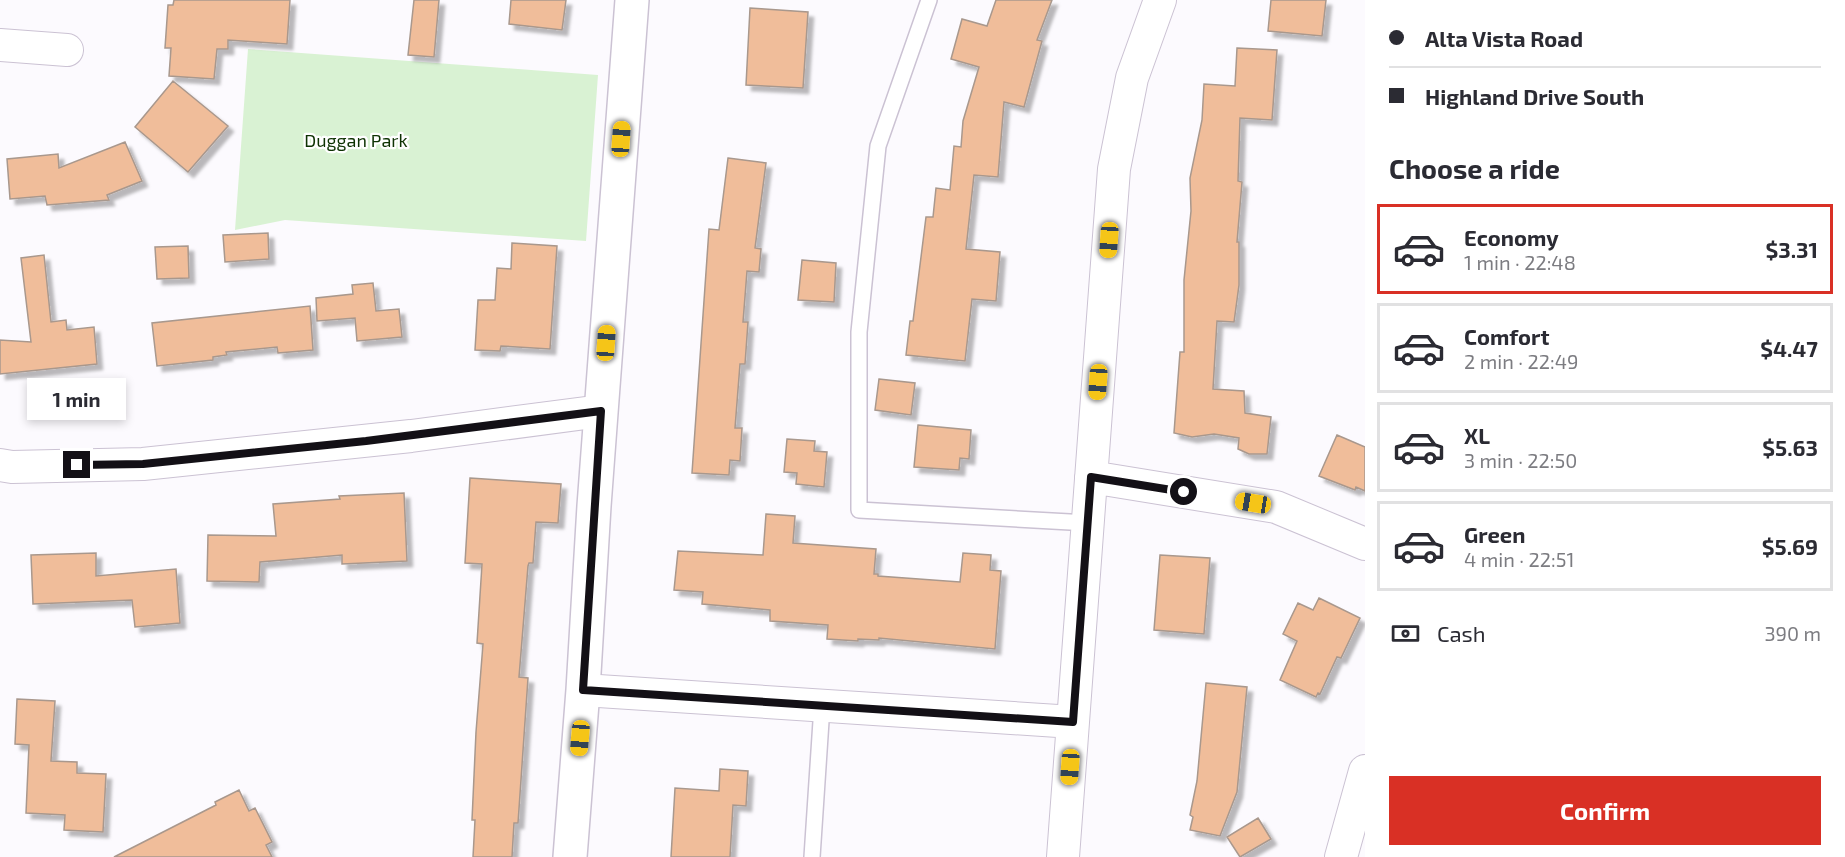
<!DOCTYPE html>
<meta charset="utf-8">
<style>
:root{--surface:#fff;--page:#f2f2f3;--text:#2b2b33;--muted:#7c7c81;--line:#e1e1e2;--accent:#d93025}
body{margin:0;font-family:"Exo 2",sans-serif;background:var(--page);color:var(--text);height:100vh;display:flex;flex-direction:column;font-size:22px;white-space:nowrap}
*{box-sizing:border-box;margin:0}
p{font-size:20px;color:var(--muted)}
.icon{flex:none;width:33px;height:33px;fill:none;stroke:currentColor;stroke-width:2;stroke-linecap:round;stroke-linejoin:round}
.map{position:relative;flex:1;overflow:hidden}
.panel{display:flex;flex-direction:column;background:var(--surface);width:480px}
.panel>*{flex:none}
.guide{display:grid;align-content:center;height:132px;padding:0 24px;background:var(--surface)}
.end{position:absolute;width:27px;height:27px;margin:-14px;border:8px solid #131016;background:#fff;box-shadow:0 0 0 3px #fff}
.from{border-radius:50%}
.bubble{position:absolute;height:42px;border-radius:0px;background:var(--surface);box-shadow:0 3px 9px #0003;font-size:20px;font-weight:700;line-height:42px;text-align:center}
.car{position:absolute;width:18px;height:36px;margin:-18px -9px;border-radius:8px;box-shadow:0 0 4px 2px #0007;background:linear-gradient(#f5c518 24%,#345 0 40%,#f5c518 0 76%,#345 0 86%,#f5c518 0)}
.guide b{display:flex;align-items:center;gap:21px;height:57px;font-size:22px}
.guide b+b{border-top:2px solid var(--line)}
.guide i{width:15px;height:15px;background:var(--text)}
ul{padding:0;list-style:none}
li{display:flex;align-items:center;gap:18px;height:90px;margin:0 12px 9px;padding:0 12px;border:3px solid var(--line);border-radius:0px}
li div{flex:1}
li b{display:block;font-size:22px}
li em{font-style:normal;font-weight:700}
li.active{border-color:var(--accent)}
li>.icon{width:54px;height:54px;stroke-width:1.5}
h2{padding:0 24px;font-size:27px;line-height:72px}
.pay{display:flex;align-items:center;gap:15px;height:66px;padding:0 24px;font-size:22px}
.pay p{margin-inline-start:auto}
.primary-button{display:flex;gap:12px;margin-top:auto;padding:12px 24px}
.primary-button a{flex:1;height:69px;border-radius:0px;background:var(--accent);color:#fff;font-size:24px;font-weight:700;line-height:69px;text-align:center}
main{display:flex;flex:1;min-height:0}
.map>svg:first-child{display:block}
.green{fill:#d9f2d3}
.building{fill:#f0bd9a;stroke:#a9988d;stroke-width:1.5;filter:url(#shadow)}
.lines{fill:none;stroke-linecap:round;stroke-linejoin:round}
.service-casing{stroke:#cbc2d3;stroke-width:18}
.minor-casing{stroke:#cbc2d3;stroke-width:34}
.tertiary-casing{stroke:#cbc2d3;stroke-width:36}
.service{stroke:#fff;stroke-width:15}
.minor{stroke:#fff;stroke-width:32}
.tertiary{stroke:#fff;stroke-width:33}
.route{stroke:#131016;stroke-width:8}
.labels{text-anchor:middle;stroke-width:4.5;stroke-linejoin:round;paint-order:stroke}
.park-label{font-size:18px;fill:#0e3303;stroke:#fff}
</style>
<main>
<div class="map">
<svg width="1365" height="857" viewBox="0 0 1365 857">
<defs>
<filter id="shadow"><feDropShadow dx="5.5" dy="5.5" stdDeviation="1.5" flood-color="#0004"/></filter>
</defs>
<rect width="100%" height="100%" fill="#fcfafe"/>
<path class="green" d="M248 49 598 75 586 241 285 220 235 230Z"/>
<path class="building" d="M174 0H290L287 44 228 40V49H217L214 79 169 76 171 48H165L168 5H173Z
M414 0H439L434 57 408 55Z
M511 0H566L562 30 509 24Z
M996 0H1052L1037 40 1042 41 1024 107 1004 102 998 177 974 175 966 249 1000 252 996 301 972 299 965 361 906 355 910 321H913L926 217H933L936 188 950 190 954 146 961 147 963 121 979 67 951 59 962 19 987 26Z
M1271 0H1326L1322 36 1268 31Z
M750 8 808 12 803 88 746 85Z
M1237 48 1277 50 1272 120 1240 118 1238 181 1242 182 1237 242H1239V285L1234 322 1217 321 1213 389 1244 391 1245 413 1271 417 1267 454H1249L1238 449 1239 438 1214 434 1192 437 1174 433 1180 352H1184V280L1191 211 1190 178 1202 120 1204 84 1235 86Z
M173 81 228 126 188 172 135 127Z
M125 142 142 181 107 195 109 200 47 205 45 196 10 199 7 159 58 154 59 168Z
M728 158 766 163 755 248 761 249 759 272 747 271 743 322H748L745 364H740L735 428H742L740 461 730 460 729 475 692 473 709 229 719 230Z
M268 233 269 259 225 262 223 235Z
M512 243 557 246 550 349 501 346 500 351 475 350 478 300H495L497 268 511 269Z
M188 246 189 278 157 279 155 247Z
M44 255 51 322 66 320 67 330 94 327 97 364 0 374V340L31 342 21 258Z
M802 260 836 263 834 302 798 300Z
M373 283 376 311 399 309 402 337 357 341 355 318 317 321 316 298 353 294 352 285Z
M310 306 313 350 278 353 277 347 226 352 227 355 213 357V360L157 366 152 323Z
M879 379 915 383 911 415 875 410Z
M918 425 971 430 969 459 960 458 959 470 914 467Z
M1337 435 1365 447V491L1356 487 1355 490 1319 476Z
M787 439 815 441 814 451 827 452 824 487 796 484 797 473 784 472Z
M470 478 561 484 558 523 536 522 533 563H529L528 566 519 677 528 678 518 823H514L512 857H473L475 820H472L476 732 483 644 477 643 482 564 465 563Z
M404 493 407 561 342 564V555L260 562 259 582 207 581 208 535 276 536 273 504 340 499 339 496Z
M766 514 795 516 793 543 876 549 874 574H878V576L960 582 963 553 991 555 990 570 1001 571 995 649 879 638V640L858 639V641L827 639 828 625 770 621V610L702 604 703 592 674 590 678 551 763 555Z
M96 553V576L176 569 180 623 135 627 132 600 33 604 31 555Z
M1160 555 1210 558 1204 634 1154 630Z
M1319 598 1360 618 1341 658 1337 657 1320 694 1318 693 1316 697 1280 680 1297 641 1283 634 1298 603 1313 610Z
M1206 683 1247 687 1237 792 1220 836 1190 830 1193 817 1190 815 1197 781Z
M17 699 55 701 51 761 77 762V773L106 774 103 832 64 830 65 815 26 813 29 745 15 744Z
M720 769 748 771 746 806 733 805 730 857H671L675 788 719 791Z
M239 790 249 811 255 808 272 842 266 845 272 857H114L216 805 215 802Z
M1258 818 1271 839 1240 857 1227 837Z"/>
<g class="lines">
<g class="service-casing">
<path id="service" d="M929 0 878 146 859 332V510L1088 523
M812 857 822 706"/>
</g>
<g class="minor-casing">
<path id="minor" d="M0 45 67 50
M0 465 12 467 143 464 411 436 601 411
M1091 477 1276 507 1365 544
M583 690 1073 722
M1063 857 1114 169 1132 78 1160 0
M1341 857 1365 771"/>
</g>
<g class="tertiary-casing">
<path id="tertiary" d="M570 857 583 690 594 506 632 0"/>
</g>
<use href="#service" class="service"/>
<use href="#minor" class="minor"/>
<use href="#tertiary" class="tertiary"/>
</g>
<g class="lines">
<path class="route" d="M77 465 143 464 366 441 601 411 583 690 1073 722 1091 477 1184 492"/>
</g>
<g class="labels">
<g class="park-label">
<text x="356" y="147">Duggan Park</text>
</g>
</g>
</svg>
<i class="end from" style="left:1184px;top:492px"></i>
<i class="end" style="left:77px;top:465px"></i>
<div class="bubble" style="left:27px;top:378px;width:99px">1 min</div>
<i class="car" style="left:621px;top:139px;rotate:4deg"></i>
<i class="car" style="left:1109px;top:240px;rotate:184deg"></i>
<i class="car" style="left:606px;top:343px;rotate:4deg"></i>
<i class="car" style="left:1098px;top:382px;rotate:184deg"></i>
<i class="car" style="left:1253px;top:503px;rotate:279deg"></i>
<i class="car" style="left:580px;top:738px;rotate:185deg"></i>
<i class="car" style="left:1070px;top:767px;rotate:184deg"></i>
</div>
<section class="panel">
<div class="guide">
<b><i class="from"></i>Alta Vista Road</b>
<b><i></i>Highland Drive South</b>
</div>
<h2>Choose a ride</h2>
<ul>
<li class="active"><svg class="icon" aria-label="car" viewBox="0 0 24 24"><path d="M5 17H2v-5l4-1 3-4h7l3 4 3 1v5h-3M9 17h6M6 11h13"/><circle cx="7" cy="17" r="2"/><circle cx="17" cy="17" r="2"/></svg><div><b>Economy</b><p>1 min · 22:48</p></div><em>$3.31</em></li>
<li><svg class="icon" aria-label="car" viewBox="0 0 24 24"><path d="M5 17H2v-5l4-1 3-4h7l3 4 3 1v5h-3M9 17h6M6 11h13"/><circle cx="7" cy="17" r="2"/><circle cx="17" cy="17" r="2"/></svg><div><b>Comfort</b><p>2 min · 22:49</p></div><em>$4.47</em></li>
<li><svg class="icon" aria-label="car" viewBox="0 0 24 24"><path d="M5 17H2v-5l4-1 3-4h7l3 4 3 1v5h-3M9 17h6M6 11h13"/><circle cx="7" cy="17" r="2"/><circle cx="17" cy="17" r="2"/></svg><div><b>XL</b><p>3 min · 22:50</p></div><em>$5.63</em></li>
<li><svg class="icon" aria-label="car" viewBox="0 0 24 24"><path d="M5 17H2v-5l4-1 3-4h7l3 4 3 1v5h-3M9 17h6M6 11h13"/><circle cx="7" cy="17" r="2"/><circle cx="17" cy="17" r="2"/></svg><div><b>Green</b><p>4 min · 22:51</p></div><em>$5.69</em></li>
</ul>
<div class="pay"><svg class="icon" aria-label="cash" viewBox="0 0 24 24"><path d="M3 7h18v10H3z"/><circle cx="12" cy="12" r="2"/></svg>Cash<p>390 m</p></div>
<div class="primary-button"><a>Confirm</a></div>
</section>
</main>
